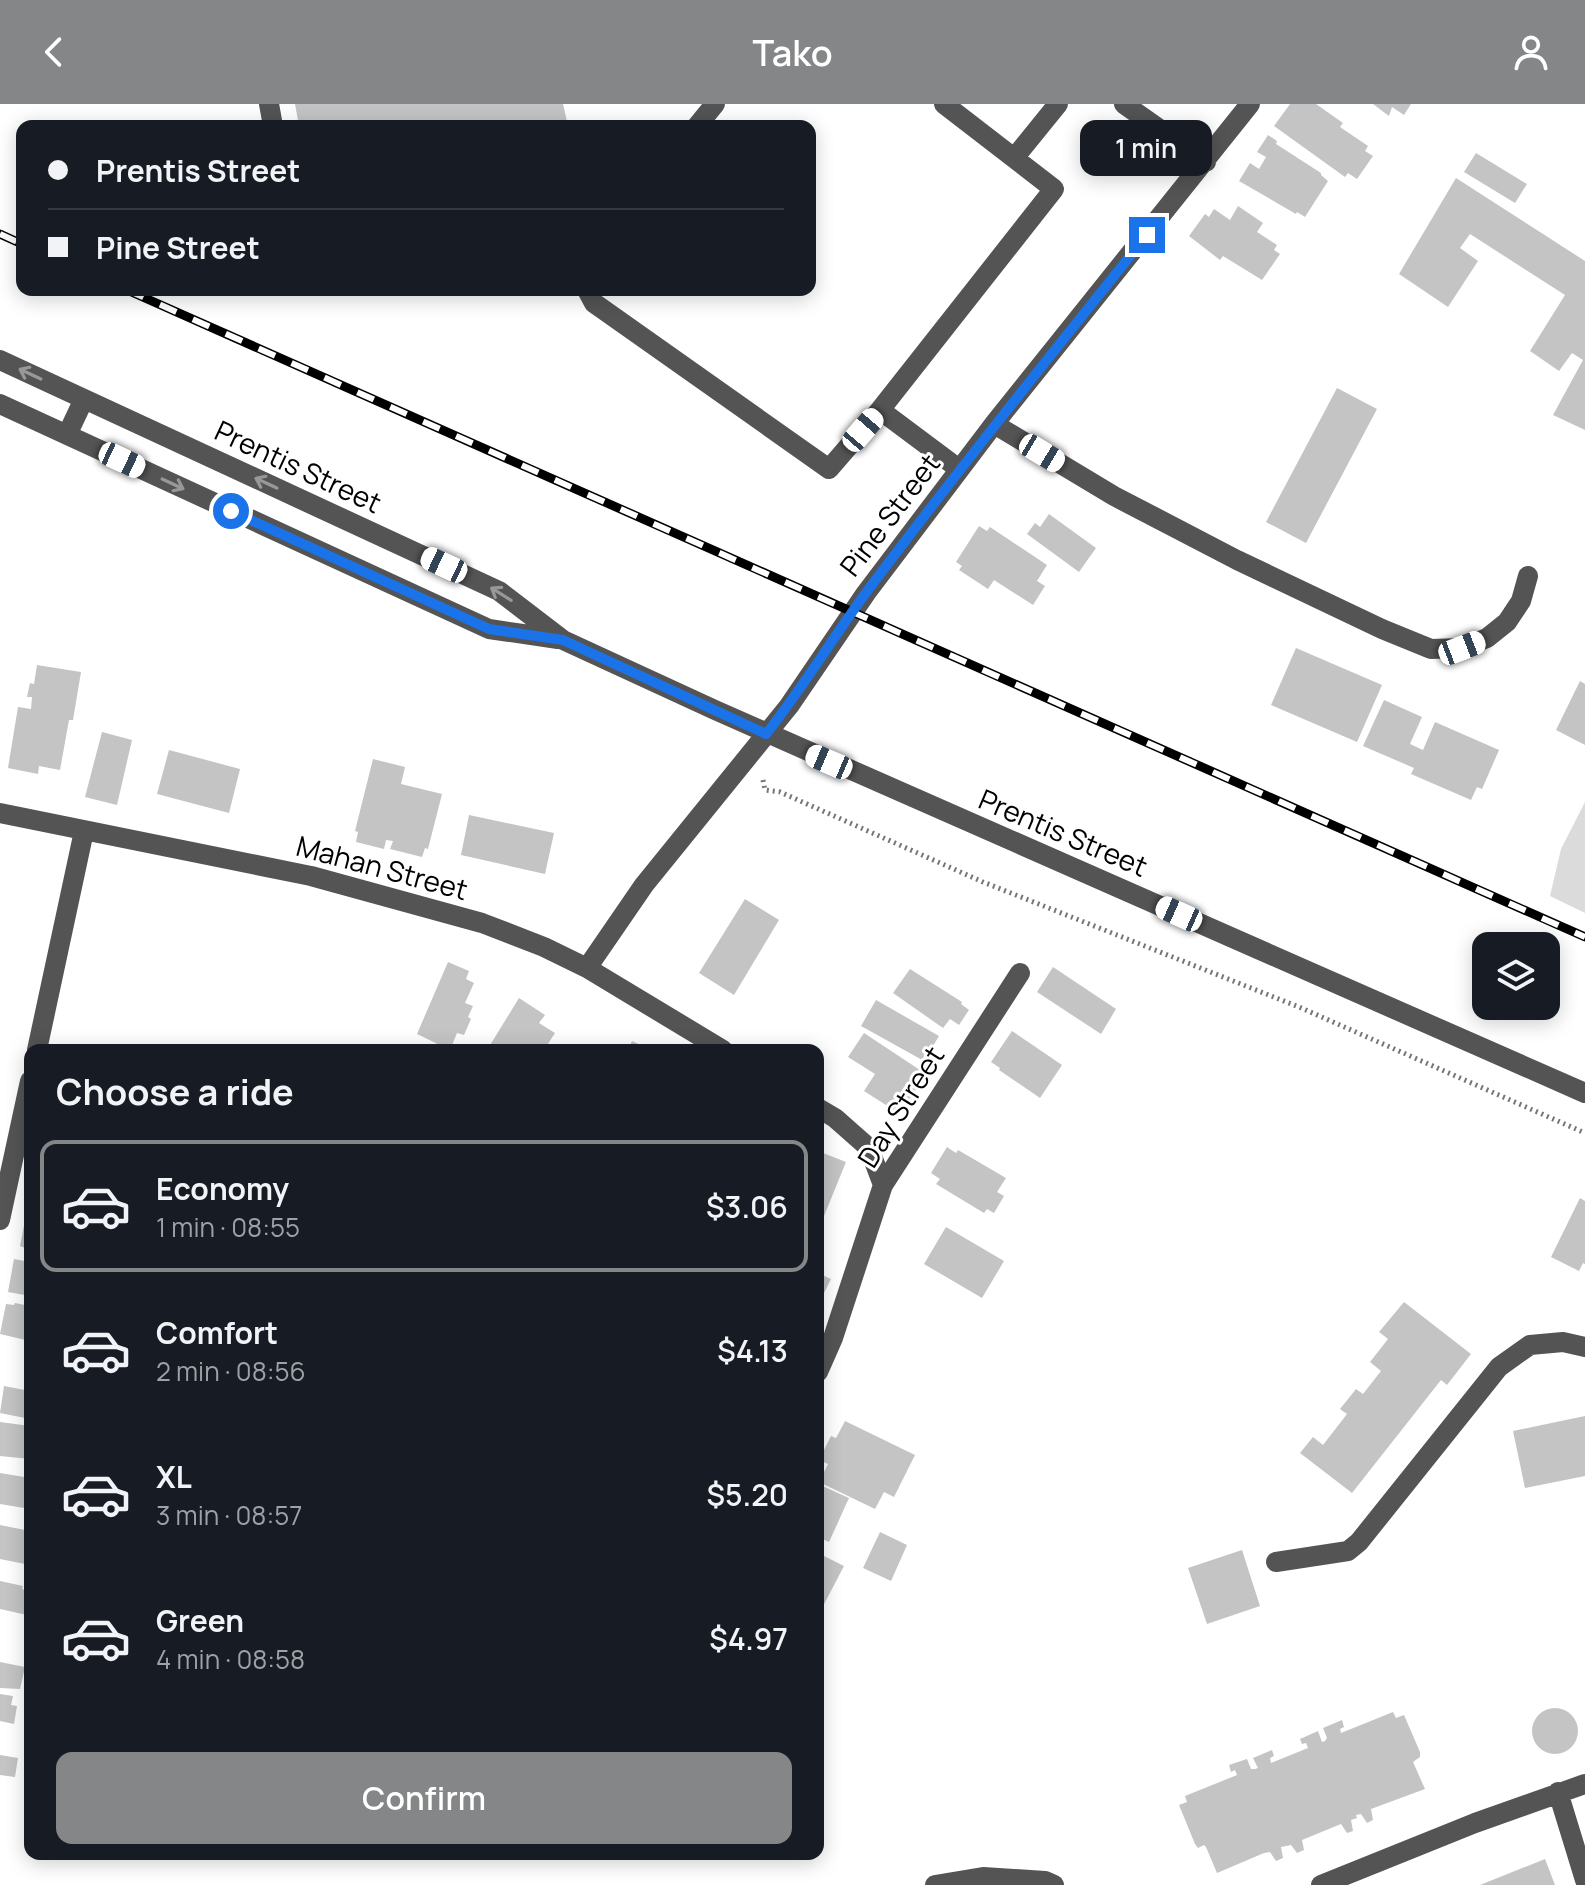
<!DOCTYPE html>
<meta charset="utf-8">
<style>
:root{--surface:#171b24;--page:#242831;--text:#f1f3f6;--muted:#9ea1a6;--line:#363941;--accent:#858687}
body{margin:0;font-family:Manrope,sans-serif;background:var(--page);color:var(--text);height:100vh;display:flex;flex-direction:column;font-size:30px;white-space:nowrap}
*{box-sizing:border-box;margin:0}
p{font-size:26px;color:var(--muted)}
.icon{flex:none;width:44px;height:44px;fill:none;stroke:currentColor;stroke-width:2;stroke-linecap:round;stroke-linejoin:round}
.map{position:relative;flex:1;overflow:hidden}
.panel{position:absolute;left:24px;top:940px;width:800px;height:816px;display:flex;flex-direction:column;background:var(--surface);border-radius:16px;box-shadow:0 4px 20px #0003}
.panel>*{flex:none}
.top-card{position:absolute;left:16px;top:16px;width:800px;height:176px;border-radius:16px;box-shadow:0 4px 20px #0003;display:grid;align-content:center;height:176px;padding:0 32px;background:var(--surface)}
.buttons{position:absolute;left:1472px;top:828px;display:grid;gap:16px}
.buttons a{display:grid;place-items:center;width:88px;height:88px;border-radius:16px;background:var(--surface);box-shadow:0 4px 20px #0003;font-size:40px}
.end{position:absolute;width:36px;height:36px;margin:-18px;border:10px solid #1a73e8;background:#fff;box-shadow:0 0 0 4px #fff}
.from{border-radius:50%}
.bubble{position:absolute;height:56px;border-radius:16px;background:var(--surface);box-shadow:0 4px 20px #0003;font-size:26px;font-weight:600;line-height:56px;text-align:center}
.car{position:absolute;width:24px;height:48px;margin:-24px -12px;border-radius:10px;box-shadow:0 0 6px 2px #0007;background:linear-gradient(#fff 24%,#345 0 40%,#fff 0 76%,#345 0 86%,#fff 0)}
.top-card b{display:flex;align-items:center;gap:28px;height:76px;font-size:30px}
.top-card b+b{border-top:2px solid var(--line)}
.top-card i{width:20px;height:20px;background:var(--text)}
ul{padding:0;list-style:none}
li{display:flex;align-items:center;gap:24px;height:132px;margin:0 16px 12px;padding:0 16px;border:4px solid transparent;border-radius:16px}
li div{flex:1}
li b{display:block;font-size:30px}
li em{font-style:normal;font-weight:600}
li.current{border-color:var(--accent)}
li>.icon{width:72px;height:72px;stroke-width:1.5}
h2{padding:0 32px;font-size:36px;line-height:96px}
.action{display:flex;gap:16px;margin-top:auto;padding:16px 32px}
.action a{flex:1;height:92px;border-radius:16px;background:var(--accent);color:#fff;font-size:32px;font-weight:600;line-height:92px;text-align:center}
header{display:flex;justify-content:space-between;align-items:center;height:104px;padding:0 32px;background:var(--accent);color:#fff;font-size:36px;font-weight:600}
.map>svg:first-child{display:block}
.green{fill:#dbdbdb}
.building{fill:#c4c4c4}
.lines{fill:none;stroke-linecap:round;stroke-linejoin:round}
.path{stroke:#767676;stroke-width:5;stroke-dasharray:2 4;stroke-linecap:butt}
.minor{stroke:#545454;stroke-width:20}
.rail-casing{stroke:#000;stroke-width:9}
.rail{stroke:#fff;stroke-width:6;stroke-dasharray:18;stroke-linecap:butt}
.oneway{stroke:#989898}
.route{stroke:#1a73e8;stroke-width:10}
.labels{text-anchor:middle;stroke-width:6;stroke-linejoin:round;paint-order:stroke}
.street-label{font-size:28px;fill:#000;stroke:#fff}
</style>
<header><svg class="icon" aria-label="back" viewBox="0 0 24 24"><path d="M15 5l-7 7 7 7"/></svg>Tako<svg class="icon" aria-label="person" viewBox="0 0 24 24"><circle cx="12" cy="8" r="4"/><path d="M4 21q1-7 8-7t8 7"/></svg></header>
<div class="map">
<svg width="1585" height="1781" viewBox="0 0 1585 1781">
<rect width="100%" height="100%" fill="#fff"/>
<path class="green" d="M1585 698V809L1550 792 1561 745Z"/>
<path class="building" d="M295 0H563L568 22H299Z
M1290 0H1316L1343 19 1340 23 1368 42 1365 47 1373 52 1357 75 1348 69 1345 73 1274 22Z
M1373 0H1411L1404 11 1392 3 1389 12Z
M1268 31 1277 37 1276 40 1321 69V71L1328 77 1305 113 1297 108 1296 110 1239 77 1250 59 1259 65 1266 53 1257 48Z
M1476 49 1527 80 1515 99 1464 68Z
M1456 74 1585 157V326L1553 311 1583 256 1572 249 1559 267 1530 247 1565 191 1470 130 1460 144 1478 157 1448 203 1399 170Z
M1238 102 1263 119 1257 128 1277 141 1274 146 1280 150 1262 176 1223 152 1220 156 1189 132 1205 110 1209 113 1214 105 1230 116Z
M1337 284 1377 305 1306 439 1266 418Z
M1049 410 1096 444 1079 468 1027 430 1035 419 1040 423Z
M979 422 987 427 990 423 1047 461 1037 477 1045 482 1033 501 994 476 988 485 959 466 962 462 956 458Z
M1296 544 1382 581 1357 638 1271 601Z
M37 561 81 568 73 616H69L60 666 39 662 38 670 8 664 18 603 31 605 32 593H27L30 579 34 580Z
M1580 577 1585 580V641L1556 626Z
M1384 596 1422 613 1410 640 1423 646 1435 618 1499 646 1482 685 1477 683 1471 696 1411 670 1414 664 1363 642Z
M102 628 132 636 117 701 85 693Z
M169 646 240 665 229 709 157 690Z
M373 655 405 663 401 680 442 690 428 745 425 744 422 753 390 745 393 737 386 736 384 745 356 738 358 728 355 727Z
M469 711 554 729 545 770 461 751Z
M745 795 779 816 734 891 699 869Z
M448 858 469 867 466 875 474 879 465 899 473 902 468 913 471 915 464 931 457 929 450 946 417 930Z
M1053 863 1116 905 1101 930 1037 888Z
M910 865 962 898 961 900 969 906 959 921 950 915 943 924 893 889Z
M519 894 545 911 539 919 555 929 544 946H487Z
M876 896 939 932 924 957 861 922Z
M1012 927 1062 961 1040 994 999 966 1000 964 991 958Z
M864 929 926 970 900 1010 864 987 875 970 848 953Z
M632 937 652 946H628Z
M947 1043 956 1049 958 1046 1006 1074 997 1088 1004 1092 994 1109 987 1105 984 1109 936 1080 940 1075 931 1069Z
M818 1047 846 1058 824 1112 818 1109Z
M1580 1094 1585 1097V1160L1583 1159 1579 1167 1551 1153Z
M26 1111H30V1146L20 1142Z
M946 1123 1004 1157 982 1194 924 1160Z
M14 1155 30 1158V1192L8 1188Z
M818 1169 831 1175 818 1201Z
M1404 1198 1471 1250 1447 1281 1441 1276 1352 1389 1300 1349 1313 1333 1323 1341 1347 1310 1340 1305 1356 1285 1363 1290 1381 1267 1370 1258 1388 1235 1379 1228Z
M15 1199 30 1202V1237L0 1230 6 1200 14 1201Z
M4 1282 30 1287V1315L0 1309Z
M1585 1312V1372L1525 1384 1513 1327Z
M845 1317 915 1351 894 1393 884 1388 875 1405 819 1378 828 1360 819 1356 831 1332 836 1334Z
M0 1318 30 1322V1355L0 1352Z
M0 1369 30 1374V1405L0 1400Z
M818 1380 849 1394 829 1438 818 1433Z
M0 1421 30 1427 25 1460 0 1455Z
M880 1428 907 1441 891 1477 863 1464Z
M1242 1446 1260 1502 1207 1520 1188 1464Z
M818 1449 844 1462 821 1506 818 1504Z
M0 1477 23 1482 22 1485 30 1487 27 1511 0 1505Z
M0 1558 25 1563 20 1585 0 1584Z
M0 1590 13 1592 11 1601 17 1602 14 1620 0 1617Z
M1532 1627a23 23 0 1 1 46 0a23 23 0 1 1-46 0Z
M1393 1608 1396 1614 1404 1611 1420 1648V1653L1413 1658 1425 1685 1371 1705 1373 1716 1367 1719 1361 1710 1356 1711 1357 1714 1351 1716 1353 1727 1347 1729 1341 1720 1302 1736 1304 1746 1297 1749 1291 1741 1281 1743 1283 1754 1276 1757 1270 1748 1264 1749 1217 1769 1206 1743 1204 1741 1198 1744 1195 1740 1179 1701 1187 1698 1185 1692 1237 1671 1235 1666 1231 1668 1229 1661 1247 1655 1251 1665H1255L1258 1664 1253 1654 1272 1646 1274 1652 1270 1654 1271 1659 1308 1644 1306 1639 1302 1640 1300 1635 1318 1627 1322 1638 1325 1637 1327 1634 1323 1624 1342 1616 1344 1623 1340 1625 1341 1629Z
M0 1651 18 1654 15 1673 0 1671Z
M1545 1755 1555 1781H1480Z"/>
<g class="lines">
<path class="path" d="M763 676 765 686 780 688 983 778 1299 903 1585 1029"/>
<path class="minor" d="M269 0 273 22
M1124 0 1206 58
M697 22 715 0
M1015 53 1058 0
M587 186 594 199 829 365 880 306 1054 85 944 0
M0 256 499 487 563 536 715 606 1585 989
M0 300 489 525 558 535
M880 306 959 365
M994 320 1114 392 1237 456 1382 525 1431 545 1462 544 1487 534 1507 518 1521 497 1528 472
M67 331 84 295
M0 709 311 772 482 819 544 843 587 864 723 946
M587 864 644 781 789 602 866 489 994 320 1250 0
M37 946 84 727
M818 1004 835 1014 869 1044 883 1081
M0 1116 30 977
M818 1268 833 1234 883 1081 1020 869
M1276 1458 1348 1447 1359 1438 1499 1263 1530 1241 1563 1238 1585 1243
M1558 1688 1585 1776
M935 1781 983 1773 1045 1777 1054 1781
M1321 1781 1475 1719 1585 1680"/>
<g class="rail-casing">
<path id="rail" d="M0 130 22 140
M127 186 1585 833"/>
</g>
<use href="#rail" class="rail"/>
</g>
<defs><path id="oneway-shaft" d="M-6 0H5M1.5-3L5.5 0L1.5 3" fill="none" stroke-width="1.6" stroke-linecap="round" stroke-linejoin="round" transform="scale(2)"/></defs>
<g class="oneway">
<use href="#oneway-shaft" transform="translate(30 270) rotate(-155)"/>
<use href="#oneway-shaft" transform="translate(266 379) rotate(-155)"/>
<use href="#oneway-shaft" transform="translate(173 380) rotate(25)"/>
<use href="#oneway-shaft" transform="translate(501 490) rotate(-148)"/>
</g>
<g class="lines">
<path class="route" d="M231 407 489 525 563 536 766 630C803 584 833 533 868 486 959 365 1053 248 1147 131"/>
</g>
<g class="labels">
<g class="street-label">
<text transform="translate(298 363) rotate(25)" y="10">Prentis Street</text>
<text transform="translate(890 411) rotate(-53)" y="10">Pine Street</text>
<text transform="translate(1063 729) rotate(23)" y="10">Prentis Street</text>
<text transform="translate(382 764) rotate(15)" y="10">Mahan Street</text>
<text transform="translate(901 1003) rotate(-58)" y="10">Day Street</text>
</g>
</g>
</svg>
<div class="buttons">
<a><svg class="icon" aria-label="layers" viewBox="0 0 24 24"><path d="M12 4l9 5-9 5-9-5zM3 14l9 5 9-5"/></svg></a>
</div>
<i class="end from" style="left:231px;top:407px"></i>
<i class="end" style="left:1147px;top:131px"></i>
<div class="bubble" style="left:1080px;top:16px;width:132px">1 min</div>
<i class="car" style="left:863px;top:326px;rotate:41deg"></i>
<i class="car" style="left:1042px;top:349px;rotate:121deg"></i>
<i class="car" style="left:122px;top:356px;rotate:115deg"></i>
<i class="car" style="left:444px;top:461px;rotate:295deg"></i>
<i class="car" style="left:1462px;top:544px;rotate:69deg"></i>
<i class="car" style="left:829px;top:658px;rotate:293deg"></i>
<i class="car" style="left:1179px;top:810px;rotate:294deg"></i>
<div class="top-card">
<b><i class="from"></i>Prentis Street</b>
<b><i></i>Pine Street</b>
</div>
<section class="panel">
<h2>Choose a ride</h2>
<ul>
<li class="current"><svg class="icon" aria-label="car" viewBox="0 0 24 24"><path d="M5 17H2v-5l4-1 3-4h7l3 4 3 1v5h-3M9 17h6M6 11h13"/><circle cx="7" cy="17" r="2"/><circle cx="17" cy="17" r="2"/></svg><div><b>Economy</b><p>1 min · 08:55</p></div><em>$3.06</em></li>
<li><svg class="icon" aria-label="car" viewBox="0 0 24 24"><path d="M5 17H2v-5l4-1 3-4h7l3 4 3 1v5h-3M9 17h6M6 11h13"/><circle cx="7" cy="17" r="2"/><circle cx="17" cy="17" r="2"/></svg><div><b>Comfort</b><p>2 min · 08:56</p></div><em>$4.13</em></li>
<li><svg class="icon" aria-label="car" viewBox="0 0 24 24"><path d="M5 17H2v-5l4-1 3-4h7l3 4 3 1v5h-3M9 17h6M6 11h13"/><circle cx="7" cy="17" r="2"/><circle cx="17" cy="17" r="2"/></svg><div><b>XL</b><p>3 min · 08:57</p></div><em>$5.20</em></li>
<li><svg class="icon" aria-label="car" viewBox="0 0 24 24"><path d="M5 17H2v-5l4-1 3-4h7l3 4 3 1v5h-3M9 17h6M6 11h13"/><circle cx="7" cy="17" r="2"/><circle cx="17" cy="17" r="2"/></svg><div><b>Green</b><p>4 min · 08:58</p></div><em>$4.97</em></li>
</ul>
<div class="action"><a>Confirm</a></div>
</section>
</div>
